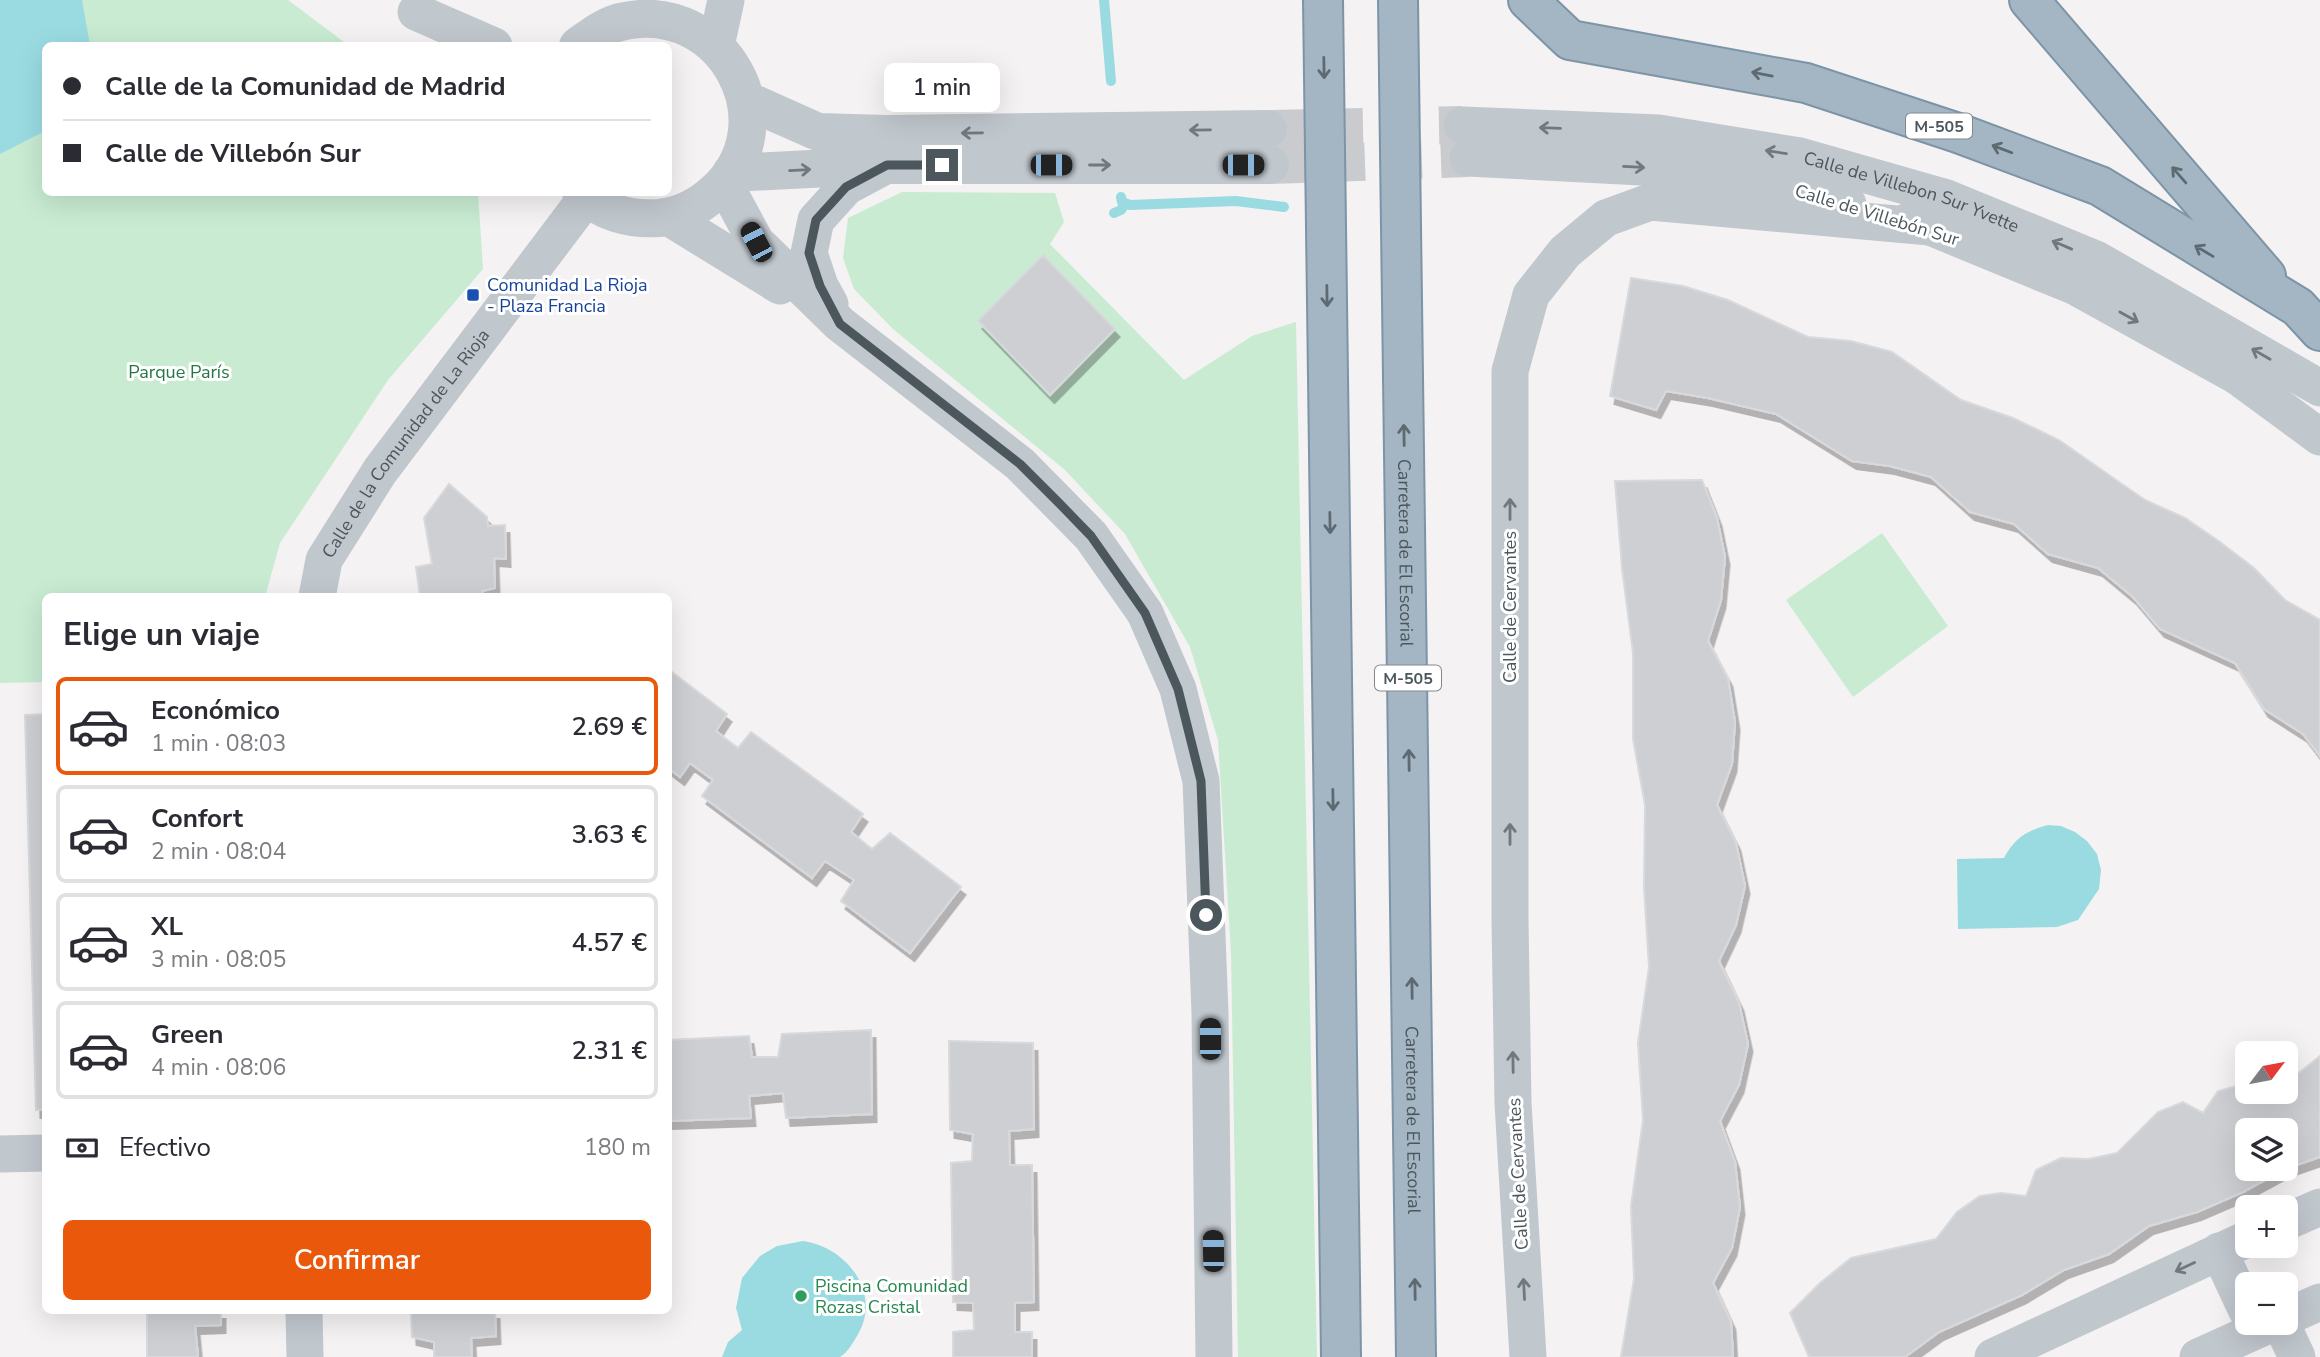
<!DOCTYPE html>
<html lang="es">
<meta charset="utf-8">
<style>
:root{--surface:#fff;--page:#f2f2f3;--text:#2b2b33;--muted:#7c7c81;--line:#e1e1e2;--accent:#ea580c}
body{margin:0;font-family:"Nunito Sans",sans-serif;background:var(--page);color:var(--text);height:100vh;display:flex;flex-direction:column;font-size:26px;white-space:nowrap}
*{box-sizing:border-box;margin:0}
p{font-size:23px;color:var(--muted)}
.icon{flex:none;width:38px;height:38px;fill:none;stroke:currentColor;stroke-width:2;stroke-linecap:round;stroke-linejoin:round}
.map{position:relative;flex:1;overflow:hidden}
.panel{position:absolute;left:42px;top:593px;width:630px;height:721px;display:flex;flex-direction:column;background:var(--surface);border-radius:10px;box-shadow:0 7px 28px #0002}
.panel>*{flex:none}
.hud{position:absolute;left:42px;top:42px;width:630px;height:154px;border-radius:10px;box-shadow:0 7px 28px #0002;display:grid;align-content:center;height:154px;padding:0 21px;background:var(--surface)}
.needle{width:46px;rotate:58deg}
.fabs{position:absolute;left:2235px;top:1041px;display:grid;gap:14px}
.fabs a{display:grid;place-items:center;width:63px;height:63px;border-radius:10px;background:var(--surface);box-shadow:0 7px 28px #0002;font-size:35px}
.end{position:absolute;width:32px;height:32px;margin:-16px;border:9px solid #4c575d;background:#fff;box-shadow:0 0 0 4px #fff}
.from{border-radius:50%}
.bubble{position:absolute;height:49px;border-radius:10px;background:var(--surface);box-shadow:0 7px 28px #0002;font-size:23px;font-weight:600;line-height:49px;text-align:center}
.car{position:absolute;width:21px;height:42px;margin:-21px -10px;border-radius:9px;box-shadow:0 0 5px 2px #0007;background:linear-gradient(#222 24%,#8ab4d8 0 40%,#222 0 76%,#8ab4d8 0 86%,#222 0)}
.hud b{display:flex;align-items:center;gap:24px;height:66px;font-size:26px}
.hud b+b{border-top:2px solid var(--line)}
.hud i{width:18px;height:18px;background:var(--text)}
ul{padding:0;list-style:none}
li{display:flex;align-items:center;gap:21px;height:98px;margin:0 14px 10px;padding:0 7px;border:4px solid var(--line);border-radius:10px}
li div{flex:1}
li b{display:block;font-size:26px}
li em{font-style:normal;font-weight:600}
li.active{border-color:var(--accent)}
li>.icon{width:63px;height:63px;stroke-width:1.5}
h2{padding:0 21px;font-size:32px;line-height:84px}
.pay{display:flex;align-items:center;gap:18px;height:77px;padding:0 21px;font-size:26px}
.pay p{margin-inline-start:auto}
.primary-button{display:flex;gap:14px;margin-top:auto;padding:14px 21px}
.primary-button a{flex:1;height:80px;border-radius:10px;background:var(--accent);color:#fff;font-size:28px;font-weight:600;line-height:80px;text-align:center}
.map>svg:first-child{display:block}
.green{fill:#c8ebd2}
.water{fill:#9adbe2}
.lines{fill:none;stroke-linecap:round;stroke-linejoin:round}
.stream{stroke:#9adbe2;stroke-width:10}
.building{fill:#cdcfd3;stroke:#d7d9dc;stroke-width:2;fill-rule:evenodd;filter:url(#shadow)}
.tertiary-tunnel{stroke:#cacbce;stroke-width:38;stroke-dasharray:38 19;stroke-linecap:butt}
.trunk-casing{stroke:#7c94a6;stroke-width:42}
.minor{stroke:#c0c7cd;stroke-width:37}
.tertiary{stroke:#c0c7cd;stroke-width:38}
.trunk{stroke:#a4b6c4;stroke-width:38}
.oneway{stroke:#5e6a72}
.oneway2{stroke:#6f797f}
.route{stroke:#4c575d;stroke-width:9}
.transit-dot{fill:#1a4fb4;stroke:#fff;stroke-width:2.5}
.leisure-dot{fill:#2e9e5b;stroke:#fff;stroke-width:2.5}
.labels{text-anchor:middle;stroke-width:6;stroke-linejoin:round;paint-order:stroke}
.shield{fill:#fff;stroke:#82898e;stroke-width:2}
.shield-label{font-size:16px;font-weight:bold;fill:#4c575d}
.street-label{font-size:18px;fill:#4c575d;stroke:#fff}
.transit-label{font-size:18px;fill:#164399;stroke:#fff;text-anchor:start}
.park-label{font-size:18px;fill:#247745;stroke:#fff}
.leisure-label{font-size:18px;fill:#27864d;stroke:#fff;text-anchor:start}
</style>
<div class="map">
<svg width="2320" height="1357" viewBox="0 0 2320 1357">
<defs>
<filter id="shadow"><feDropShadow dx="4.5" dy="8" stdDeviation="0" flood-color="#0004"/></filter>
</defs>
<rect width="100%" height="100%" fill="#f4f2f3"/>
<path class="green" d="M0 0H288L348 45 46 46V192L478 193 483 269 388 380 280 543 265 597H46L45 682 0 683Z
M902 192 1055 193 1064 222 1050 244 1184 380 1252 336 1296 322 1317 1357H1238L1231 953 1218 740 1190 647 1125 534 1065 470 893 329 854 289 843 258 848 218Z
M1882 533 1948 626 1853 697 1786 600Z"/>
<path class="water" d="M0 0H82L90 45 46 46 45 131 0 154Z
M2048 825 2061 826 2075 832 2087 841 2097 854 2101 870 2099 889 2078 920 2057 927 1958 929 1957 859 2004 858C2015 838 2026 831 2048 825Z
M803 1241C847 1247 883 1294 857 1336 852 1344 848 1352 840 1357H722L728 1342 742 1330 736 1308 742 1278 760 1256 777 1246Z"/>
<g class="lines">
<path class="stream" d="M1104 0 1111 81
M1121 197 1122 202 1130 205 1236 201 1284 207
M1114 213 1121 210 1125 204"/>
</g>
<path class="building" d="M1043 255 1115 329 1050 395 978 321Z
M1631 278 1683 286 1728 300 1808 337 1851 341 1892 352 1961 400 2013 418 2059 440 2145 500 2185 518 2220 542 2254 568 2285 600 2320 620V756L2303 734 2264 709 2235 663 2160 629 2133 597 2098 568 2048 554 2014 524 1970 512 1931 477 1890 466 1852 461 1776 414 1708 398 1666 391 1656 410 1610 396Z
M1702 480 1717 518 1725 557 1721 600 1708 641 1728 679 1735 722 1732 764 1717 805 1736 843 1745 886 1736 925 1719 961 1739 1003 1748 1044 1739 1085 1720 1121 1735 1162 1740 1207 1732 1248 1713 1283 1731 1322 1733 1357H1621L1634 1279 1631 1206 1643 1120 1638 1043 1649 967 1644 888 1645 805 1633 739V653L1622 568 1615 481Z
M449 484 487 517 488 526 505 525 506 559 494 558 495 588 482 591 483 597H420L416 567 432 564 424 518Z
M668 669 727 714 716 731 738 748 751 732 863 814 851 832 872 849 890 833 961 887 910 953 841 901 854 880 825 861 812 878 702 796 713 780 690 763 680 777 668 768Z
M46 714V1109L36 1110 25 715Z
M871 1030 872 1114 786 1118 783 1093 749 1096 751 1118 668 1121V1040L749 1036 752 1057H778L782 1034Z
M949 1041 1033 1043 1034 1129 1009 1131 1010 1165H1032L1034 1302 1015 1303V1332H1032V1357H953V1332L974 1330 973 1303 953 1302 951 1163 972 1161 973 1134 950 1130Z
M2320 1056V1157L2285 1169 2243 1192 2197 1212 2149 1226 2109 1254 2064 1270 2022 1295 1939 1332 1905 1357H1809L1790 1313 1820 1283 1851 1258 1936 1239 1957 1212 1980 1196 2001 1193 2026 1196 2036 1170 2061 1158 2089 1159 2117 1153 2158 1112 2183 1102 2203 1113 2218 1091 2247 1083V1092H2286V1077L2300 1072ZM2247 1130H2286V1169H2247Z
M147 1311H221V1325L195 1326 198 1357H147Z
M411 1311H495L496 1336 471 1338 472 1357H434V1342L412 1337Z"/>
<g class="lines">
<path class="tertiary-tunnel" d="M1268 129 1462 125
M1270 165 1468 158"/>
<g class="trunk-casing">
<g id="trunk">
<path d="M1323 0 1341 1357"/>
<path id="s3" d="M1398 0 1416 1357"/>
<path d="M1528 0 1570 40 1806 83 1958 133 2100 186 2298 307 2320 331"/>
<path d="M2029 0 2266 276"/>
</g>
</g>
<g class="minor">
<path d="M416 12 494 46"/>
<path d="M716 46 726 0"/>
<path id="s1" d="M1462 125 1659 133 1800 156 1947 198 2096 259 2320 388"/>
<path d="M1468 158 1661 168 1791 188 1848 204"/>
<path d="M724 183 756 242 840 324 1020 464 1091 536 1145 613 1178 689 1201 781 1210 1013 1214 1357"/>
<path d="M668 217 780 286"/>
<path d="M1908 221 1930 227 2076 287 2237 376 2320 437"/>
<path d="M830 304 820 286 809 253 816 220 846 187 887 165"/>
<path id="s2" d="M317 597 324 560 380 471 586 198"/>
<path d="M0 1154 46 1153"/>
<path d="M2286 1222 2320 1207"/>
<path d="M2219 1251 2247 1311"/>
<path d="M304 1311 305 1357"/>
<path d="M2286 1317 2320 1302"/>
<path d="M2281 1323 2297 1357"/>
<path d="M1528 1357 1513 1103 1510 921V371L1531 295 1565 252 1606 218 1650 202 1930 227"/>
<path d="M1993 1357 2247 1239"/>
<path d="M2198 1357 2273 1323"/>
</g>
<path class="tertiary" d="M578 46C593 35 607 24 625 21 723 1 790 122 716 191 700 206 680 216 659 218 631 220 602 213 581 192
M746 100 818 132 886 134 1268 129
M731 173 887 165H1270"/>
<use href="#trunk" class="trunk"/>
</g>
<defs><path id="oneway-shaft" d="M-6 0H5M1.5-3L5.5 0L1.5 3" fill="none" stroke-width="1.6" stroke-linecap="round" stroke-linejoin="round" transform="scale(1.75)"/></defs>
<g class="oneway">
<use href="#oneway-shaft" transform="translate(1324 68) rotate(89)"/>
<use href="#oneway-shaft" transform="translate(1762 74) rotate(-169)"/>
<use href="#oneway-shaft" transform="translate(2002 149) rotate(-159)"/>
<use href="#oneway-shaft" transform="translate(2179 175) rotate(-131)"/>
<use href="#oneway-shaft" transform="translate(2204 251) rotate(-149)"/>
<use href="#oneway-shaft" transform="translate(1327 296) rotate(89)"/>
<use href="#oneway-shaft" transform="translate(1404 435) rotate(-91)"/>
<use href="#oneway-shaft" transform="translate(1330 523) rotate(89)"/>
<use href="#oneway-shaft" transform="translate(1409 760) rotate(-91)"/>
<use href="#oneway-shaft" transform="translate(1333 800) rotate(89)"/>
<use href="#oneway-shaft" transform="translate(1412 988) rotate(-91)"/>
<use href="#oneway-shaft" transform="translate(1415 1289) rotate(-91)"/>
</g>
<g class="oneway2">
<use href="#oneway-shaft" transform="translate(1550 128) rotate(-178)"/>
<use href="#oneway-shaft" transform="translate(1200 130) rotate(179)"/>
<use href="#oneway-shaft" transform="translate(972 133) rotate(179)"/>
<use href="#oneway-shaft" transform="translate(1776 152) rotate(-171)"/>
<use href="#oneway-shaft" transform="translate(1100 165)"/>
<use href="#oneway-shaft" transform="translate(1634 167) rotate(3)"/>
<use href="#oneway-shaft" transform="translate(800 170) rotate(-3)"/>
<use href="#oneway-shaft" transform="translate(2062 245) rotate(-157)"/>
<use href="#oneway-shaft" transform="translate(2129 317) rotate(29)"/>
<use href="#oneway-shaft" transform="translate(2261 354) rotate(-150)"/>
<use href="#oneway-shaft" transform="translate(1510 509) rotate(-90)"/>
<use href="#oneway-shaft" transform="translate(1510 834) rotate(-90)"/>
<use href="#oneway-shaft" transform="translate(1513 1062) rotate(-91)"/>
<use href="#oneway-shaft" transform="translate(2185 1267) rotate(155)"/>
<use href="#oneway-shaft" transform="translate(1524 1289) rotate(-93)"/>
</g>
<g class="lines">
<path class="route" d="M942 165H887L846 187 816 220 809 253 820 286 840 324 1020 464 1058 502 1091 536 1145 613 1178 689 1201 781 1206 915"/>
</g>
<rect class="transit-dot" x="466" y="288" width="14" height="14" rx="3.5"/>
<circle class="leisure-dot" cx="801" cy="1296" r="7"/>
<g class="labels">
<g class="shield">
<rect x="1906" y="113.5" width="66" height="25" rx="5"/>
<rect x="1375" y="665.5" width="66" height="25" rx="5"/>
</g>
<g class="shield-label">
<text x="1939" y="132">M-505</text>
<text x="1408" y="684">M-505</text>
</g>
<g class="street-label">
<text dy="6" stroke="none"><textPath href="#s1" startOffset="457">Calle de Villebon Sur Yvette</textPath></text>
<text transform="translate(1877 215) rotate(17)" y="6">Calle de Villebón Sur</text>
<text dy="6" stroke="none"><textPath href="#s2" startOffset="180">Calle de la Comunidad de La Rioja</textPath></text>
<text dy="6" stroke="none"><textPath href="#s3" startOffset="553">Carretera de El Escorial</textPath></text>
<text transform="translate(1510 607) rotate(-90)" y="6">Calle de Cervantes</text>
<text dy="6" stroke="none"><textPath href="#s3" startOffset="1120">Carretera de El Escorial</textPath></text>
<text transform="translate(1518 1174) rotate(-93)" y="6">Calle de Cervantes</text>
</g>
<g class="transit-label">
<text x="487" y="291">Comunidad La Rioja<tspan x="487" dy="21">- Plaza Francia</tspan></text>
</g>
<g class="park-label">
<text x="179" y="378">Parque París</text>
</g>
<g class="leisure-label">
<text x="815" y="1292">Piscina Comunidad<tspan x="815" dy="21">Rozas Cristal</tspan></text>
</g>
</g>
</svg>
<div class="fabs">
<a><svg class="needle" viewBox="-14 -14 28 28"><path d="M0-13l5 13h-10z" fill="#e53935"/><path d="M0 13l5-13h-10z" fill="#7c7c81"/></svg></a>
<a><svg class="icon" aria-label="layers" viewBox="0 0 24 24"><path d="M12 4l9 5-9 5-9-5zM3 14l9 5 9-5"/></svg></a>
<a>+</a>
<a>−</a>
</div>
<i class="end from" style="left:1206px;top:915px"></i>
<i class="end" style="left:942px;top:165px"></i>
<div class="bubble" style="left:884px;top:63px;width:116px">1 min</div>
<i class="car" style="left:1051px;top:165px;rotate:90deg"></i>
<i class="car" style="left:1243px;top:165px;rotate:90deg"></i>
<i class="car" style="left:756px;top:242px;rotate:332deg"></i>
<i class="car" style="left:1210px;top:1039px;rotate:0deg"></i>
<i class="car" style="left:1213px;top:1251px;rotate:359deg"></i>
<div class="hud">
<b><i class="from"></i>Calle de la Comunidad de Madrid</b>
<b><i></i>Calle de Villebón Sur</b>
</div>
<section class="panel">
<h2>Elige un viaje</h2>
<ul>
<li class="active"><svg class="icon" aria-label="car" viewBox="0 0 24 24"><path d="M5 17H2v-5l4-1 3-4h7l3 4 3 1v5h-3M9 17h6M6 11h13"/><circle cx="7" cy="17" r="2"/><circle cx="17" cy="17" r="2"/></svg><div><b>Económico</b><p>1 min · 08:03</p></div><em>2.69 €</em></li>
<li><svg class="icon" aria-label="car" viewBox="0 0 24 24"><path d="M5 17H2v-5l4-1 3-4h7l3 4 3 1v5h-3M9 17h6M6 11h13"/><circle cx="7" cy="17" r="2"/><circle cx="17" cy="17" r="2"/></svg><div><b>Confort</b><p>2 min · 08:04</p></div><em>3.63 €</em></li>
<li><svg class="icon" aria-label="car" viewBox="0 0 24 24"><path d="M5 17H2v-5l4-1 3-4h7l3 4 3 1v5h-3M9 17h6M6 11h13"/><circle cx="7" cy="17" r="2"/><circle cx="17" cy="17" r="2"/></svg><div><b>XL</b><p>3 min · 08:05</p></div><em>4.57 €</em></li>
<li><svg class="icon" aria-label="car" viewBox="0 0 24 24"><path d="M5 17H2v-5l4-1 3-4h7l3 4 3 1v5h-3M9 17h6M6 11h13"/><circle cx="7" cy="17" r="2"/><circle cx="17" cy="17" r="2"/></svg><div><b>Green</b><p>4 min · 08:06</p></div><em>2.31 €</em></li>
</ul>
<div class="pay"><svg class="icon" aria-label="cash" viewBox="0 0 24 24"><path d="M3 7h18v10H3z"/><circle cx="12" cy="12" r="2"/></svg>Efectivo<p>180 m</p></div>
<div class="primary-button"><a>Confirmar</a></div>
</section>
</div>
